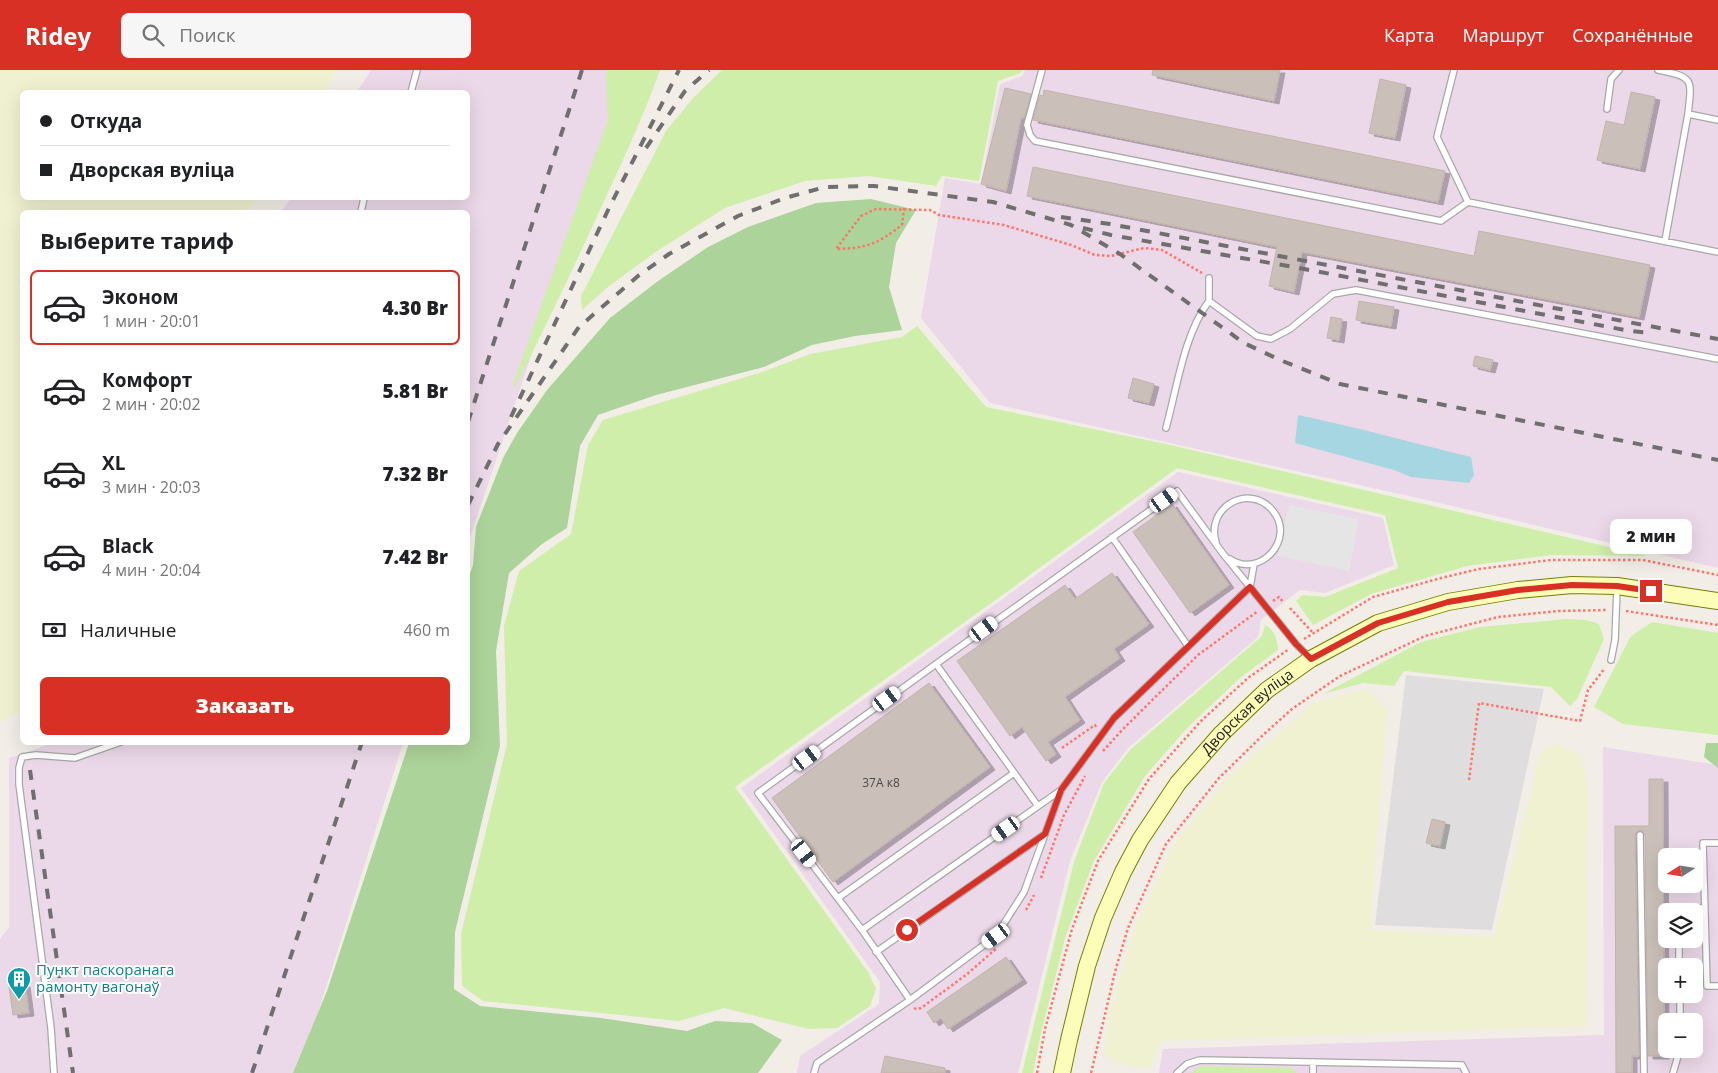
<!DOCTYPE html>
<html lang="ru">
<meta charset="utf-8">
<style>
:root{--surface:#fff;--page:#f6f6f6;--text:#202124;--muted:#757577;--line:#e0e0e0;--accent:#d93025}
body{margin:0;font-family:"Open Sans",sans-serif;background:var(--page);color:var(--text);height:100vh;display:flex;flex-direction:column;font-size:19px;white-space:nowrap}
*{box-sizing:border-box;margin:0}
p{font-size:16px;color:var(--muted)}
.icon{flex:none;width:28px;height:28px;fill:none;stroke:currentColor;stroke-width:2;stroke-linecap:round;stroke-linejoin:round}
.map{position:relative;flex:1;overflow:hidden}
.details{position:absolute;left:20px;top:140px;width:450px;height:535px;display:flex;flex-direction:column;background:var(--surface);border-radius:8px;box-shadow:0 5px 20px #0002}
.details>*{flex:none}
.banner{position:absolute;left:20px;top:20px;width:450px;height:110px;border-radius:8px;box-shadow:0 5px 20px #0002;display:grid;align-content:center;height:110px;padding:0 20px;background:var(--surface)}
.needle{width:32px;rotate:258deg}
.buttons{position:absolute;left:1658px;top:778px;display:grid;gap:10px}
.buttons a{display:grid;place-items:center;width:45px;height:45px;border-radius:8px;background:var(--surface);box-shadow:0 5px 20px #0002;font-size:25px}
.end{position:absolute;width:22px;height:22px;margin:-11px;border:6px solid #d93025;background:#fff;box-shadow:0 0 0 2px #fff}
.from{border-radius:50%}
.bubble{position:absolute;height:35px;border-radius:8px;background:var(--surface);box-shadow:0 5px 20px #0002;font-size:16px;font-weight:800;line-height:35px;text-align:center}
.car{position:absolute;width:15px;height:30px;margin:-15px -8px;border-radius:6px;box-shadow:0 0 4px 1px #0007;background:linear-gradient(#fff 24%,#345 0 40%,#fff 0 76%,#345 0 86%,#fff 0)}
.banner b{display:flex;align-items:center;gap:18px;height:48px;font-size:19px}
.banner b+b{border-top:1px solid var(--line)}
.banner i{width:12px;height:12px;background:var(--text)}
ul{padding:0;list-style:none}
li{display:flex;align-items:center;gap:15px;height:75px;margin:0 10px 8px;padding:0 10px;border:2px solid transparent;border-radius:8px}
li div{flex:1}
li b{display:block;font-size:19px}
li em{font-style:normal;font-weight:800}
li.active{border-color:var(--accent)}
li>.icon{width:45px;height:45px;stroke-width:1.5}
h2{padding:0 20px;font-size:22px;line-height:60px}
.pay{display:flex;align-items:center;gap:12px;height:55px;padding:0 20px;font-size:19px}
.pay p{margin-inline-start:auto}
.button{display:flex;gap:10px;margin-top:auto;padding:10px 20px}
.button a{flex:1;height:58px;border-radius:8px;background:var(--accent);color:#fff;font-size:20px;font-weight:800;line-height:58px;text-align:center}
header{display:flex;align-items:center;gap:30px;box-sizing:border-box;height:70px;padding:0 25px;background:var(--accent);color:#fff}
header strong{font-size:24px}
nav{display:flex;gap:28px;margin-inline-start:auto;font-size:18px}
.search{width:350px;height:45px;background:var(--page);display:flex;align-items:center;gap:12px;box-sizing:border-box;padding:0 18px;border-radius:8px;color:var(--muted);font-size:19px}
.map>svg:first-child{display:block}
.residential{fill:#dfddde}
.industrial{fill:#ebd8e8;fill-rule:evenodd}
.farmland{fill:#f0f1d1}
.grass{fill:#ceeeaa}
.forest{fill:#acd399}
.parking{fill:#e5e5e5}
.water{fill:#a5d6e1}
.building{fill:#cac0b9;stroke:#c4b3a8;filter:url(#shadow)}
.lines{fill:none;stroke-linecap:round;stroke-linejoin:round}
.lane-casing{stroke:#a8a8a8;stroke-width:8}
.secondary-casing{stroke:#767f00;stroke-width:18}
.path{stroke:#ff756a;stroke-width:2.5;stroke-dasharray:2.5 2.5;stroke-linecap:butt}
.lane{stroke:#fff;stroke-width:5.5}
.secondary{stroke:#fcfdb9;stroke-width:16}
.rail{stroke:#6f6f6f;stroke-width:4;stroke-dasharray:10 10;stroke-linecap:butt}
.route{stroke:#d93025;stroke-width:6}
.labels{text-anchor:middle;stroke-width:4;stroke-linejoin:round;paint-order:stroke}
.number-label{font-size:12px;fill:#4b4947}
.street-label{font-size:15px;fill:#212121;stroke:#fff}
.culture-label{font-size:15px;fill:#0d838f;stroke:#fff;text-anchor:start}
</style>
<header>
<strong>Ridey</strong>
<div class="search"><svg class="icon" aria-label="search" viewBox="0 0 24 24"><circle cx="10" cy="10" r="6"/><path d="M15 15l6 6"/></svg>Поиск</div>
<nav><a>Карта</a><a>Маршрут</a><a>Сохранённые</a></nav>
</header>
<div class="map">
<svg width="1718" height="1003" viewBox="0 0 1718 1003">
<defs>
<filter id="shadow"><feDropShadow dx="5" dy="3" stdDeviation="0" flood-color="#0004"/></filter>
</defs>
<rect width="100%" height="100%" fill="#f2eee7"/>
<path class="residential" d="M1406 605 1544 619 1492 860 1375 855Z"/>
<path class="industrial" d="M371 0H627L468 474V142H281L291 128H468V22H357Z
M1025 0H1718V498L1440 433 990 333 921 248 945 108 981 114 1000 14 1022 6Z
M1178 402 1383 448 1394 495 1325 523 1300 520 1261 550 1258 567 1128 678 1102 712 1070 791 1018 1003H797L800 986 879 934 880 912 741 718Z
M56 672 403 673 299 1003H0V869L9 857V688Z
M1603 677 1718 695V1003H1159L1163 979 1604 965ZM1666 786H1694V814H1666ZM1666 841H1694V869H1666ZM1666 896H1694V924H1666ZM1666 951H1694V979H1666Z"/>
<path class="farmland" d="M0 0H337L324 22H22V128H259L246 142H22V642L5 648 0 653Z
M1366 619 1387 639 1370 860 1494 867 1542 679 1559 675 1581 686 1588 718 1586 956 1161 971 1150 998 1119 994 1103 985 1112 933 1136 854 1174 773 1229 706 1314 633Z"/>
<path class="grass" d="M607 0H660C643 48 621 94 600 140 572 201 544 260 514 319L513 314 608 50 606 4Z
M722 0H1022L1021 3 998 11 979 111 942 106 936 116 869 106 805 111 725 138 657 181 609 216 582 240 581 226 666 61 694 27Z
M917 256 986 337 1166 374 1648 486 1552 485 1467 496 1371 524 1313 555 1296 531 1302 525 1325 527 1398 498 1385 445 1177 398 990 534 735 717 868 902 876 919 870 936 837 958 809 959 724 938 679 951 483 931 462 916 461 864 507 674 504 556 519 501 571 464 588 375 603 350 759 303 810 284 902 267Z
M1567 549 1587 550 1599 554 1604 569 1577 629 1570 636 1551 617 1404 601 1394 616 1363 613 1323 624 1421 572 1480 557Z
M1652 552 1718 563V665L1623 654 1594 637 1631 566Z
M1265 555C1275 560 1277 569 1278 580L1241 607 1189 656 1145 706 1094 791 1066 865 1041 963 1033 1003H1022L1074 792 1104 713 1130 680 1262 566Z
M1201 996 1292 998 1296 1003H1191Z"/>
<path class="forest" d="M871 129 916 140 896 173 889 217 902 260 855 266 812 275 764 297 656 325 598 345 580 376 567 458 542 474 509 503 496 581 500 676 455 862 454 919 480 936 601 948 687 961 715 951 752 953 782 970 758 1003H293L327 921 409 673 468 672V510L473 495 476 457 503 388 517 363 547 320 610 248 658 211 708 177 748 157 816 133Z
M1706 673H1718V698L1704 687Z"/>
<path class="parking" d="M1289 435 1359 449 1349 501 1278 486Z"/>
<path class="water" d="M1298 345C1356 357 1413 373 1471 387L1474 405 1469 413 1411 407 1394 400 1295 373Z"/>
<path class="building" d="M1153 0H1280L1274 31 1152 5Z
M1380 9 1406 15 1395 68 1369 63Z
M1005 18 1031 24 1024 48H1021L1006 121 981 114Z
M1044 20 1445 101 1438 132 1033 50 1040 25 1043 26Z
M1631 22 1655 27 1640 99 1597 90 1606 51 1624 55Z
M1033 97 1474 186 1479 161 1650 195 1639 247 1302 182 1294 222 1269 216 1277 177 1027 126Z
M1359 231 1394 237 1391 256 1356 250Z
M1331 247 1342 249 1339 270 1327 268Z
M1475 286 1493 290 1490 300 1473 296Z
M1133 308 1154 314 1149 333 1128 328Z
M1172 434 1229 515 1190 543 1133 462Z
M1112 503 1149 554 1114 579 1120 588 1065 627 1080 650 1048 672 1056 684 1046 691 1022 657 1010 666 957 591 1065 515 1075 529Z
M929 613 990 697 833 812 772 728Z
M1649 709H1663L1664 986H1648L1645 765 1643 761 1639 760 1635 765 1639 986H1632V1003H1616L1615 756H1649Z
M1432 749 1445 752 1440 776 1426 773Z
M1006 887 1022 910 948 959 941 948 934 953 927 942Z
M25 914 29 943 13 945 9 917Z
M885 986 945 998V1003H881Z"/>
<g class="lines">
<g class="lane-casing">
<path id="lane" d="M1042 0 1027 55 1030 65 1035 71 1441 151 1468 132 1718 182
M1454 0 1437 67 1468 132
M1658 0C1694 7 1692 9 1688 44
M411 22 417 0
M1607 39 1611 9 1619 0
M361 142 364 128
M1665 171 1688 44 1718 50
M1209 231V208
M1166 358C1177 318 1184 264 1209 231L1257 266 1271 269 1290 259 1333 224 1356 220 1718 289
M1112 467 1188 576
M1216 472C1205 437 1250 412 1273 441 1296 469 1260 509 1230 489
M1250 517 1254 494
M1611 590 1615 570 1617 518
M1061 720 862 860 910 930 996 866 1024 822 1061 720 1114 648 1250 517 1296 574 1309 587
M1038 736 936 594 1177 421 1224 485 1250 517
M1640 765 1644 1003
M1718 773H1703L1707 916H1718
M838 828 1014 703
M1678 841V838H1705
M862 860 758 723 936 594
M1679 869V896
M876 882 1045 764
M1680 924V951
M54 1003 51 958 19 714V698L22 687 36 685 75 688 121 672
M814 1003 817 993 910 930
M1177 1003 1187 994 1200 990 1462 995 1466 1003
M1313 1003V992
M1673 1003 1680 979"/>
</g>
<g class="secondary-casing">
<g id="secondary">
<path id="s1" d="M1062 1003 1069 970 1087 896 1103 848 1123 802 1140 770 1178 713 1221 664 1267 620 1311 589 1378 553 1448 532 1518 520 1572 515 1617 516 1718 531"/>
</g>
</g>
<path class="path" d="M904 138 902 155C877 174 868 178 836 179L861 146 876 139 930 140 939 145 1004 155 1071 175 1095 185 1111 186 1144 178 1162 180 1202 203
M1273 531 1279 527 1284 533
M1290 538 1313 563
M1626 541 1718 555
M1304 569 1373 527 1441 508 1479 499 1551 490H1643L1718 505
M1062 678 1095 655 1096 657
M1103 681 1124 658 1198 585 1258 541
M1469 710 1479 633 1580 651 1588 620 1605 598
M1041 808 1064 745 1085 706
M1026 840 1034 825
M914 938 916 939 921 938 966 905 997 878
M1037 1003 1045 959 1072 859 1098 791 1149 709 1201 651 1248 608 1289 579
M1091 1003 1116 898 1128 858 1166 774 1219 708 1263 665 1292 639 1340 606 1425 566 1498 547 1557 541 1608 540"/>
<use href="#lane" class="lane"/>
<use href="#secondary" class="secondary"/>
<path class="rail" d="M646 78 685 21 709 0
M1061 147 1110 154 1718 269
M1083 158 1111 165 1299 198 1630 261 1653 263
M511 347 609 138 679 0
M468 352 582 0
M468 435 498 374 579 257 638 206 669 184 738 146 785 128 825 117 874 116 993 132 1071 155 1120 184 1244 273 1280 290 1340 314 1718 390
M30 700 73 1003
M252 1003 362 672"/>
</g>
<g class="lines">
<path class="route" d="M907 860 1045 764 1061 720 1114 648 1250 517 1296 574 1311 589 1378 553 1448 532 1518 520 1572 515 1617 516 1651 521"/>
</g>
<defs>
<g id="building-pin" transform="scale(1.25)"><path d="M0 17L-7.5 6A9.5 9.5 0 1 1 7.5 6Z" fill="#0f9aa8" stroke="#fff"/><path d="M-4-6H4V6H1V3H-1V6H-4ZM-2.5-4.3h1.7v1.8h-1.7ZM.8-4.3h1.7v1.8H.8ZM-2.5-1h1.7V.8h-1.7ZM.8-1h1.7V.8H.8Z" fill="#fff"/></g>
</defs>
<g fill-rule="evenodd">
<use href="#building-pin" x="19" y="909"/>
</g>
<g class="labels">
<g class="number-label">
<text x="881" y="717">37А к8</text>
</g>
<g class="street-label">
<text dy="5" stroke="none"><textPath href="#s1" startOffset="415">Дворская вуліца</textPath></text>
</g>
<g class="culture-label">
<text x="36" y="905">Пункт паскоранага<tspan x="36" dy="17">рамонту вагонаў</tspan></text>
</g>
</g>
</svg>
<div class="buttons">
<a><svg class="needle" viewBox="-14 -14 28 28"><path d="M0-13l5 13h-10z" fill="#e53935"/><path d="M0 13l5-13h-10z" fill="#757577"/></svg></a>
<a><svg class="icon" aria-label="layers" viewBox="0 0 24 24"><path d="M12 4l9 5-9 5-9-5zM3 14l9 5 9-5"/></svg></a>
<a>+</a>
<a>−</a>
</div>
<i class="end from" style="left:907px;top:860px"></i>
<i class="end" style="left:1651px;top:521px"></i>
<div class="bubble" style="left:1610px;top:449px;width:82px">2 мин</div>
<i class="car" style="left:1164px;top:430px;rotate:55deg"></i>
<i class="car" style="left:984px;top:559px;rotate:54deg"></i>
<i class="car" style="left:887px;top:629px;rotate:54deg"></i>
<i class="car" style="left:807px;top:688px;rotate:54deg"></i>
<i class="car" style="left:1006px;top:759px;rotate:235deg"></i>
<i class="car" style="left:804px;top:783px;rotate:143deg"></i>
<i class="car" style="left:996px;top:866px;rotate:234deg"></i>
<div class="banner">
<b><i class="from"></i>Откуда</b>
<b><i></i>Дворская вуліца</b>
</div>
<section class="details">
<h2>Выберите тариф</h2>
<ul>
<li class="active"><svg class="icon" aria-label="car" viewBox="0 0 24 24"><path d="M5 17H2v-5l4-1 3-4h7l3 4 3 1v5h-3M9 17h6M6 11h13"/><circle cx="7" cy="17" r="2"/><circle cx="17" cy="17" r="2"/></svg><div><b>Эконом</b><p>1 мин · 20:01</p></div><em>4.30 Br</em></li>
<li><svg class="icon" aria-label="car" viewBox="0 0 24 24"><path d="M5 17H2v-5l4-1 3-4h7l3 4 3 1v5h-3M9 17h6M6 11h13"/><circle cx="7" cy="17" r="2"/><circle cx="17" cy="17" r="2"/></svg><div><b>Комфорт</b><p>2 мин · 20:02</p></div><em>5.81 Br</em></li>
<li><svg class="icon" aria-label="car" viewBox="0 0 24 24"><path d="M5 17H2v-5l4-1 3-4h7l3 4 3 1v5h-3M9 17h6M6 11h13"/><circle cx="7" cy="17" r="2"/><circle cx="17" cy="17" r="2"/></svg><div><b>XL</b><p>3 мин · 20:03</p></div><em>7.32 Br</em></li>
<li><svg class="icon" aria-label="car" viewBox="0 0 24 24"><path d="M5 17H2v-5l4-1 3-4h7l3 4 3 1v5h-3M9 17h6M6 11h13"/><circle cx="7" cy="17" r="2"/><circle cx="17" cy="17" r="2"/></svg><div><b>Black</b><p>4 мин · 20:04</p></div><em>7.42 Br</em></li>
</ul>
<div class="pay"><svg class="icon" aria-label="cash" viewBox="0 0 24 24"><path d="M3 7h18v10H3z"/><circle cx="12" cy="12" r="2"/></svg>Наличные<p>460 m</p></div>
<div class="button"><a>Заказать</a></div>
</section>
</div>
